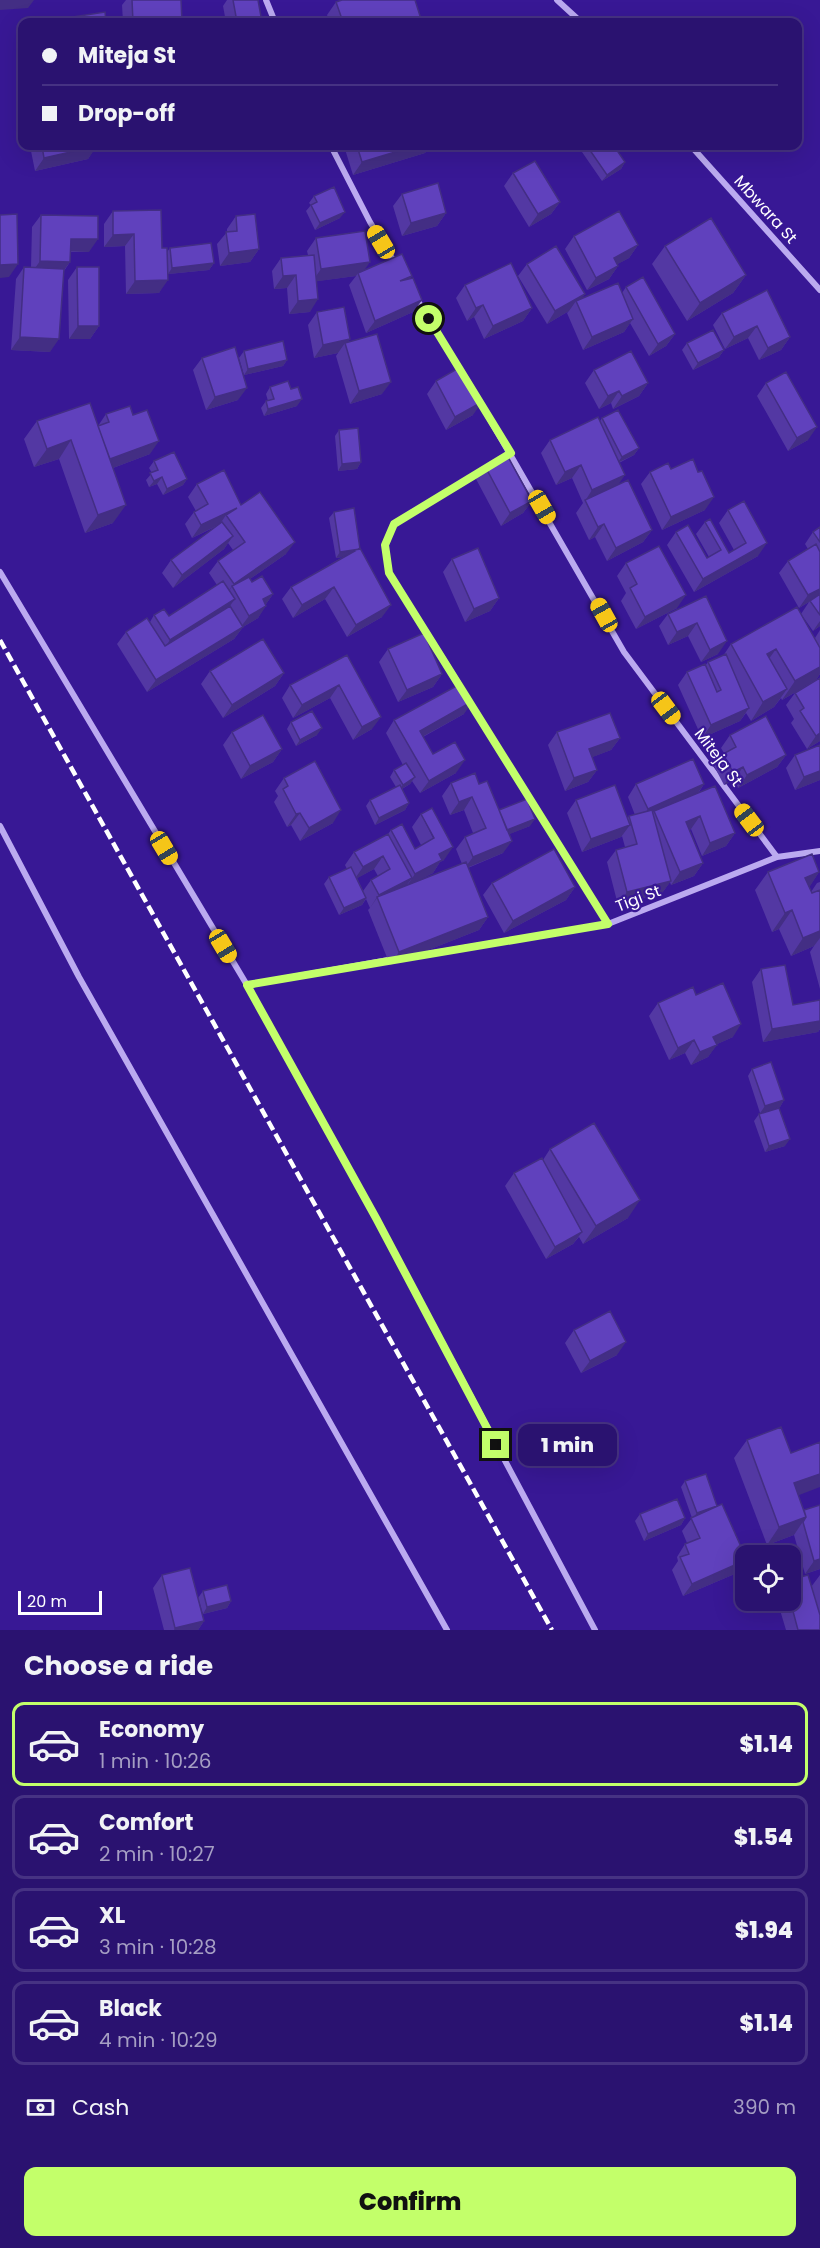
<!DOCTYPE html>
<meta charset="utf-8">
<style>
:root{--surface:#2a1270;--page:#321b75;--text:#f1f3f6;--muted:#a59ec3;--line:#463283;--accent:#c3ff6a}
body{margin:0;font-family:Poppins,sans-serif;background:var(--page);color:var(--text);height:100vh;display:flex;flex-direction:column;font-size:22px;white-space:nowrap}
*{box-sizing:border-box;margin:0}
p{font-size:20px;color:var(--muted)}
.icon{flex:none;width:33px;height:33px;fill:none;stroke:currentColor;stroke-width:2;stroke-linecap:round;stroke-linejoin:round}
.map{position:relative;height:1630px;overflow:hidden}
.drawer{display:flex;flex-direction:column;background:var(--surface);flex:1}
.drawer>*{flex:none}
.top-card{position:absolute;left:18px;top:18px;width:784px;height:132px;border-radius:12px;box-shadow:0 6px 24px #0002,0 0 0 2px var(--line);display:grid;align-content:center;height:132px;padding:0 24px;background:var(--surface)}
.controls{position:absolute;left:735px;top:1545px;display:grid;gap:12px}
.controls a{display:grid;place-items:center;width:66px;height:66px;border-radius:12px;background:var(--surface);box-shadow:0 6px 24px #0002,0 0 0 2px var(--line);font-size:30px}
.scale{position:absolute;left:18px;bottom:15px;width:84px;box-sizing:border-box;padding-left:6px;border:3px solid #fff;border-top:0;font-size:16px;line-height:21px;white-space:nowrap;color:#fff;-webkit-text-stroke:4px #381895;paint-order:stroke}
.end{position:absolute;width:27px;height:27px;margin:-14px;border:8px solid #c3ff6a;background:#111;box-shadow:0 0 0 3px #111}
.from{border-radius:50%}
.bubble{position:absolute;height:42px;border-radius:12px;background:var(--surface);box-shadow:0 6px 24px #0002,0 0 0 2px var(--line);font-size:20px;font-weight:800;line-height:42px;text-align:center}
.car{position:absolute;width:18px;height:36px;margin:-18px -9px;border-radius:8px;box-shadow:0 0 4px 2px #0007;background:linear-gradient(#f5c518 24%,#345 0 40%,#f5c518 0 76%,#345 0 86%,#f5c518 0)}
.top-card b{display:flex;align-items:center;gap:21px;height:57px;font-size:22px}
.top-card b+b{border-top:2px solid var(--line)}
.top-card i{width:15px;height:15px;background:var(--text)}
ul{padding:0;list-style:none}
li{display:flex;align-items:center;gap:18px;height:84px;margin:0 12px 9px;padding:0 12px;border:3px solid var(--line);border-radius:12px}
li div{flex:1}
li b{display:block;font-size:22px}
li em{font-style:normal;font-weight:800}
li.selected{border-color:var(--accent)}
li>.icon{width:54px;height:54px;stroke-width:1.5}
h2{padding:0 24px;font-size:27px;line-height:72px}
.pay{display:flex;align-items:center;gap:15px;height:66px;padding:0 24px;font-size:22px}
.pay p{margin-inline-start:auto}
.primary-button{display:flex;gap:12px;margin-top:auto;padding:12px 24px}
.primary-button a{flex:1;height:69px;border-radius:12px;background:var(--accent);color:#111;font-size:24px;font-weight:800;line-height:69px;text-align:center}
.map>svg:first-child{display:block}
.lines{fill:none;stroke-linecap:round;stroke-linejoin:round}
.street{stroke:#bbaaf0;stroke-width:6}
.rail{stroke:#fff;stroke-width:4.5;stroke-dasharray:10 4.5;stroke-linecap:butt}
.wall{fill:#5338a3;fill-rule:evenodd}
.shaded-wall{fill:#432e84}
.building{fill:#6041bd;stroke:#432e84;stroke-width:1.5}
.route{stroke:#c3ff6a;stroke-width:8}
.labels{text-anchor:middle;stroke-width:4.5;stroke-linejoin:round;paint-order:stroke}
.street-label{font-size:16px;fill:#fff;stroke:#381895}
</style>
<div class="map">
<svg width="820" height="1630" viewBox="0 0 820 1630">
<rect width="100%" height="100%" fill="#381895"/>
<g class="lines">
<path class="street" d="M266 0 275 22
M557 0 581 22
M331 146 370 222 395 263
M691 146 820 290
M416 298 462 373
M477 397 624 652 777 857
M0 572 247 985 376 1218 595 1630
M462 689 389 573 385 545 394 524 487 468
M467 698 608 924
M0 826 79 977 447 1630
M404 958 608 924 777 857 820 851
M247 985 394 959"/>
<path class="rail" d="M0 640 552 1630"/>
</g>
<path class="wall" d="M126 0H181L182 22H123L122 5Z
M227 0H258L262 22H226L223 6Z
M336 2 418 22H330L327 15Z
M30 146H96L88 159 35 171Z
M344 146H430L425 153 353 175Z
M588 146 625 162 621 169 602 181 582 152Z
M513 173 560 202 551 214 529 227 504 186Z
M402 194 446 213 437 226 402 236 393 206Z
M314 196 340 218 315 230 306 211 311 205 309 203Z
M113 211 167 252 170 248 214 263 209 270 168 274 159 293 126 294 125 246 104 247V224Z
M41 215 89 252H70V262L64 271 50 352 11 350 16 279 24 267H31L32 227Z
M236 216 259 249 250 262 220 266 217 244 227 232V229Z
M574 236 638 245 629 258 617 264 618 266 609 279 587 290 565 249Z
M316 238 364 270 412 276 410 278 422 300 413 312 366 333 349 285 356 276 317 281 310 312 289 314 287 288 274 289 272 271 281 258 308 255 307 251Z
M665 246 746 275 733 293 687 321 652 264Z
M527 264 585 294 582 298 622 293 626 287 675 334 666 346 649 356 630 323 624 332 583 350 567 313 569 311 547 324 518 276Z
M77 267 99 326 90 339H69L68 280Z
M465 285 532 308 523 321 484 339 474 317 467 321 456 298Z
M317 312 350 339 348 342 382 394 350 404 336 356 338 353 314 358 308 325Z
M722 313 790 337 781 350 759 360 748 338 725 349 713 325Z
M687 343 724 350 719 357 693 370 682 350Z
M244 351 287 360 283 366 244 375 239 358Z
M202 358 238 400 206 410 193 370Z
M594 370 648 383 639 396 613 409 611 403 599 409 585 383Z
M436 381 473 415 446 430 427 394Z
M766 383 808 440 788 451 757 396Z
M270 387 297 406 264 416 261 408 266 401H268L266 394Z
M106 414 150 454 113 468V523L85 533 59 459 34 467 24 439 37 421 98 426Z
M602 418 639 448 634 455 619 463V484L652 530 643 542 607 561 595 537 589 540 576 513 583 503 572 478 556 485 541 453 550 440 600 421Z
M339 430 361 462 357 469 338 471 335 436Z
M154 461 187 479 183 485 163 495 157 484 149 487 146 480 152 473 149 468Z
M485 466 532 501 523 513 501 526 476 479Z
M671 469 705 510 662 530 641 484 650 472Z
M197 484 241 505 286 554 250 579 252 582 273 594 266 604 258 618 243 627 234 639 147 692 117 644 126 632 150 622 154 615 169 616 217 585 209 573 218 561 233 550 228 543 224 549 173 588 162 573 171 560 217 526 192 538 185 524 194 512 196 511 188 497Z
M728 510 758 556 694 592 667 545 676 532 707 558 709 557 696 534 705 522 729 553 734 550 719 523Z
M334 512 360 549 382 617 347 637 325 599 293 618 282 599 291 587 343 557 336 558 329 518Z
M820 527V626L813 631 801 614 809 602 799 608 779 573 788 561 808 549 805 544 813 532Z
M452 559 499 598 490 611 465 622 443 572Z
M626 563 677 608 636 629 621 601 626 593 617 576Z
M706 596 718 654 701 662 688 636 668 645 659 626 668 614Z
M820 630V674L816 680 820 678V741L807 749 791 723 794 719 786 705 795 693 815 681 782 700 781 698 774 707 751 721 746 713 740 721 702 738 678 685 687 672 705 666 708 662 723 656 731 644 815 638Z
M388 649 442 674 433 687 398 702 379 662Z
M347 655 372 729 353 740 330 698 293 718 282 698 290 685Z
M210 671 284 673 275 686 223 718 201 684Z
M464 714 423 737 433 754 456 773 420 793 412 781 410 784 402 789 409 803 405 810 375 825 366 806 370 800 396 787 390 777 394 770 403 765 386 733 394 720Z
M291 722 317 735 296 746 287 729Z
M232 732 282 749 273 762 241 779 223 745Z
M557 732 620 738 611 750 592 757 597 770 588 782 565 791 548 745Z
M730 735 786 755 777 767 738 788 734 780 724 785 714 766 724 753 721 748Z
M820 745V780L795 790 786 768 795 755Z
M284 778 333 823 300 841 291 825 287 827 274 802 278 796 275 791Z
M451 783 479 784 499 810 530 826 509 834 503 853 468 868 488 917 479 930 390 965 368 910 370 908 366 899 362 905 339 915 324 884 329 877 347 869 345 865 354 852 388 834 391 830 415 849 421 845 412 827 421 814 444 860 440 862 433 873 413 883 462 864 456 849 465 837 473 833 464 810 450 815 442 796ZM374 869 378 876 371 880 363 891 357 878Z
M636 784H704L699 792 735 833 726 846 702 856 691 829 689 830 703 863 694 876 671 885 670 882 662 893 618 905 607 862 616 850 625 847 622 836 621 837 582 852 567 813 576 800 628 818 629 816 635 815 628 797Z
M768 872H819L809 887 811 892 817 883 820 882V989L810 952 814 946 791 956 779 929 772 932 755 890Z
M492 883 575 887 566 900 504 933 483 895Z
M761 969 793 1005 820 1000V1029L818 1032 763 1042 752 982Z
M696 995 733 1037 717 1044 708 1057 691 1065 685 1053 669 1060 649 1016 658 1003Z
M752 1069 784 1100 780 1107 760 1113 748 1076Z
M759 1114 785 1146 765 1152 754 1121Z
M550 1149 628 1218 583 1244 579 1237 573 1244 546 1259 505 1186 514 1173 543 1160Z
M574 1330 617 1355 581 1373 565 1343Z
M747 1440 798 1495 804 1510 820 1505V1569L805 1574 794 1535 767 1545 734 1458Z
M685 1481 737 1573 683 1596 672 1570 678 1561 677 1557 685 1544 687 1543 682 1531 692 1518 681 1487Z
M640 1514 685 1518 681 1525 644 1541 635 1521Z
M162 1575 204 1621 198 1630H164L153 1588Z
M820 1575V1630H786L777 1600H790L811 1587Z
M203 1591 231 1601 227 1608 203 1614 198 1598Z"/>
<path class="shaded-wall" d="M0 0H34L28 8 0 10Z
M421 19 418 22H409Z
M97 146 88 159 35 171 44 158Z
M415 146H430L425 153 353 175 362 162Z
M625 162 621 169 602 181 607 175Z
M560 202 551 214 529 227 538 214Z
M345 212 340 218 315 230 320 223Z
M446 213 437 226 402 236 411 223Z
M134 234 125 246 104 247 113 235Z
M71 239H98L89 252 62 251Z
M638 245 629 258 605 271 614 258Z
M259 249 250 262 220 266 229 253Z
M40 261 70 262 61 274H31Z
M370 262 361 275 358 273 356 276 312 282 321 269Z
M214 263 209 270 168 274 172 268Z
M18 264 9 277 0 278V265Z
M618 266 609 279 587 290 596 278Z
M296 275 287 288 274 289 283 276Z
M746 275 733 293 687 321 700 303Z
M168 280 159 293 126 294 135 281Z
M585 294 578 304 576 301 569 311 547 324 555 311Z
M318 299 310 312 289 314 298 301Z
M422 300 413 312 366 333 375 321Z
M483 305 474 317 467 321 476 308Z
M532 308 523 321 484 339 493 326Z
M633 319 624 332 583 350 592 337Z
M78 326H99L90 339H69Z
M757 326 748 338 725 349 734 337Z
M675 334 666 346 649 356 658 344Z
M20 337 59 339 50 352 11 350Z
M790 337 781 350 759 360 768 348Z
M350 339 346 346 345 343 338 353 314 358 323 345Z
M724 350 719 357 693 370 698 363Z
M287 360 283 366 244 375 248 369Z
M391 382 382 394 350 404 359 391Z
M648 383 639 396 613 409 622 396Z
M247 388 238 400 206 410 215 397Z
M619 391 611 403 599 409 608 396Z
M302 399 297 406 264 416 268 409Z
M482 402 473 415 446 430 455 417Z
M817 427 808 440 788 451 797 438Z
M71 440 59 459 34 467 47 449Z
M159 441 150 454 97 474 106 461Z
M639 448 634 455 617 463 622 457Z
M361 462 357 469 338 471 342 464Z
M581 465 572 478 556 485 565 472Z
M625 475 616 488 585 501 592 490Z
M162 477 157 484 149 487 154 481Z
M187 479 183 485 163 495 167 489Z
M714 497 705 510 662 530 671 517Z
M532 501 523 513 501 526 510 513Z
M126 505 113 523 85 533 98 515Z
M237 508 226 515 220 524 192 538 201 525Z
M604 524 595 537 589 540 598 527Z
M652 530 643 542 607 561 616 548Z
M233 536 224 549 173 588 182 575Z
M295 542 286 554 234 590 232 586 225 596 234 584Z
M767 543 758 556 694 592 703 579Z
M360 549 356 555 336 558 340 552Z
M334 587 325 599 293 618 302 605Z
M820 589V596L810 601 809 602 799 608 808 595Z
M273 594 264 607 263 599Z
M686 595 677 608 636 629 645 617Z
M499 598 490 611 465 622 474 609Z
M235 599 226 611 161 653 170 640Z
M391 605 382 617 347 637 356 625Z
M266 606 258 618 243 627 234 639 147 692 156 680 240 628 249 616Z
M820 621V626L813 631Z
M697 623 688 636 668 645 677 632Z
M727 641 718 654 701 662 710 650Z
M776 649 763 667 767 654Z
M820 667V674L816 680 782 700 795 681Z
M284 673 275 686 223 718 232 705Z
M442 674 433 687 398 702 407 690Z
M339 685 330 698 293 718 302 705Z
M787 689 774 707 751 721 763 702Z
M473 701 464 714 411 743 420 731Z
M749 708 740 721 702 738 711 725Z
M381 717 372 729 353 740 362 727Z
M322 728 317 735 296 746 300 740Z
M820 733V741L807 749 816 736Z
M620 738 611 750 580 762 589 749Z
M282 749 273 762 241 779 250 766Z
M786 755 777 767 738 788 747 775Z
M465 760 456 773 420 793 429 781Z
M743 767 734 780 724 785 733 772Z
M597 770 588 782 565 791 574 778Z
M820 771V780L795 790 804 777Z
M415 777 410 784 398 791 403 785Z
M704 784 695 797 654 811 650 817 639 822 648 809Z
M472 797 464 810 450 815 459 802Z
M409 803 405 810 375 825 379 818Z
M341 810 333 823 300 841 309 828Z
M300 813 291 825 287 827 296 814Z
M700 816 691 829 677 835 686 822Z
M535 819 530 826 502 837 507 830Z
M630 825 621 837 582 852 591 839Z
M735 833 726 846 702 856 710 843Z
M512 841 503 853 464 869 473 857Z
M453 847 444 860 440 862 433 873 406 887 415 874 439 854Z
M383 856 374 869 354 880 363 867Z
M703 863 694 876 671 885 680 872Z
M819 872 807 891 805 878Z
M412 878 403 890 377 897 370 908 379 895Z
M671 881 662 893 618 905 627 892Z
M575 887 566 900 504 933 513 921Z
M366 898 362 905 339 915 344 908Z
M792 910 779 929 772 932 785 913Z
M488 917 479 930 390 965 399 952Z
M820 931V938L814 946 791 956 803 938Z
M820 1021V1029L818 1032 763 1042 772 1029Z
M741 1024 733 1037 704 1050 713 1037Z
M694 1040 685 1053 669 1060 678 1048Z
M717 1045 708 1057 691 1065 700 1052Z
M784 1100 780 1107 760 1113 765 1106Z
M790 1139 785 1146 765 1152 769 1146Z
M640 1200 628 1218 583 1244 596 1226Z
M582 1232 573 1244 546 1259 555 1247Z
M626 1342 617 1355 581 1373 590 1361Z
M820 1474V1487L781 1502 794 1483Z
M717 1506 692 1519 697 1513Z
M806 1517 794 1535 767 1545 779 1527Z
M685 1518 681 1525 644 1541 648 1534Z
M820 1559V1569L805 1574 814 1561Z
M746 1560 737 1573 683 1596 692 1584Z
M231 1601 227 1608 203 1614 207 1607Z
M204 1621 198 1630H174L175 1628Z"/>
<path class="building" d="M132 0H181L182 22H133Z
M233 0H258L262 22H237Z
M342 0H415L421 19 409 22H343L336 2Z
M105 12 106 22H60V19Z
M42 146H97L44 158Z
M357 146H415L362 162Z
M587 146H614L625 162 607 175Z
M535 161 560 202 538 214 513 173Z
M438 183 446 213 411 223 402 194Z
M334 187 345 212 320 223 311 205 317 202 314 196Z
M161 210 162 248H167L168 280 135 281 134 234 113 235V211Z
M619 211 638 245 614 258 618 266 596 278 574 236Z
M17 214 18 264 0 265V215Z
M255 214 259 249 229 253 226 232 237 231 236 216Z
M41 215 98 216V239H71L70 262 40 261Z
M711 218 746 275 700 303 665 246Z
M365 231 370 262 321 269 316 238Z
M211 243 214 263 172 268 170 248Z
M556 246 585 294 555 311 527 264Z
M402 254 412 276 400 281 413 278 422 300 375 321 358 273Z
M314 255 318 299 298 301 296 275 283 276 281 258Z
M511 263 532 308 493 326 483 305 476 308 465 285Z
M24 267 64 269 59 339 20 337Z
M77 267H99V326H78Z
M643 277 675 334 658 344 626 287Z
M618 283 633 319 592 337 576 301Z
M767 290 790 337 768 348 757 326 734 337 722 313Z
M344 307 350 339 323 345 317 312Z
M713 330 724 350 698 363 687 343Z
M377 334 391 382 359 391 345 343Z
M283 341 287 360 248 369 244 351Z
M235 347 247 388 215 397 202 358Z
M631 351 648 383 622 396 619 391 608 396 594 370Z
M462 366 482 402 455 417 436 381Z
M786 372 817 427 797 438 766 383Z
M288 381 291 389 298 387 302 399 268 409 266 401 274 399 270 387Z
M90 403 126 505 98 515 71 440 47 449 37 421Z
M130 406 133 415 147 410 159 441 110 459 98 426 109 422 106 414Z
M618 410 639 448 622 457 602 418Z
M598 417 625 475 592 490 581 465 565 472 550 440Z
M358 428 361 462 342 464 339 430Z
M174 452 187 479 167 489 162 477 154 481 150 473 158 470 154 461Z
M507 455 532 501 510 513 485 466Z
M693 459 698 472 702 471 714 497 671 517 650 472 668 463 671 469Z
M224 470 241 505 260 492 295 542 234 584 218 561 245 542 226 515 237 508 201 525 194 512 208 504 197 484Z
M628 480 652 530 616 548 604 524 598 527 585 500Z
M744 501 767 543 703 579 676 532 688 525 707 558 721 550 705 522 710 519 729 553 746 543 728 510Z
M354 508 360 549 340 552 334 512Z
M222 522 233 536 182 575 171 560Z
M820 527V542L813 532Z
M816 544 820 552V589L808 595 788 561Z
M659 546 686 595 645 617 630 588 637 584 626 563Z
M360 548 391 605 356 625 334 587 302 605 291 587Z
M478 548 499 598 474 609 452 559Z
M262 576 273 594 263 599 266 606 249 616 232 586 249 577 252 582Z
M223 581 235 599 170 640 154 615 164 609 169 616Z
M820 594V615L810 601Z
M706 596 727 641 710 650 697 623 677 632 668 614Z
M230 606 243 627 156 680 126 632 147 618 165 646Z
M797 607 820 648V667L795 681 776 649 767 654 787 689 763 702 731 644Z
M424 633 442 674 407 690 388 649Z
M263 639 284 673 232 705 210 671Z
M726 654 749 708 711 725 687 672 705 664 717 692 721 690 708 662Z
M347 655 381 717 362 727 339 685 302 705 290 685Z
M820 678V733L816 736 800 711 804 708 795 693Z
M462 683 473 701 420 731 433 754 455 742 465 760 429 781 394 720Z
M312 711 322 728 300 740 291 722Z
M610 713 620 738 589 749 597 770 574 778 557 732Z
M263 715 282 749 250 766 232 732Z
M766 716 786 755 747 775 743 767 733 772 723 754 736 747 730 735Z
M820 745V771L804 777 795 755Z
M693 759 704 784 648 809 636 784Z
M315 761 341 810 309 828 300 813 296 814 283 789 288 786 284 778Z
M406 763 415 777 403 785 394 770Z
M475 773 479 784 487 781 512 841 473 857 465 837 486 828 472 797 459 802 451 783Z
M400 785 409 803 379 818 370 800Z
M615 785 630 825 591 839 576 800Z
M715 786 735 833 710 843 700 816 686 822 703 863 680 872 654 811Z
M527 799 535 819 507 830 499 810Z
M432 808 453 847 439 854 442 860 415 874 391 830 402 824 415 849 434 838 421 814Z
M652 810 671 881 627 892 616 850 637 844 629 816Z
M388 834 412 878 379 895 371 880 390 869 383 856 363 867 354 852Z
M554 849 575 887 513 921 492 883Z
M812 854 819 872 805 878 812 893 820 890V931L803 938 792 910 785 913 768 872Z
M466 862 488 917 399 952 377 897Z
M351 867 366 898 344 908 329 877Z
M785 965 793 1005 820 1000V1021L772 1029 761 969Z
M723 983 741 1024 713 1037 717 1045 700 1052 694 1040 678 1048 658 1003 693 987 696 995Z
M771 1062 784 1100 765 1106 752 1069Z
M779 1108 790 1139 769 1146 759 1114Z
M594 1123 640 1200 596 1226 550 1149Z
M542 1158 582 1232 555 1247 514 1173Z
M610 1311 626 1342 590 1361 574 1330Z
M781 1427 791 1453 820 1442V1474L794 1483 806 1517 779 1527 747 1440Z
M706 1474 717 1506 697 1513 685 1481Z
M677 1499 685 1518 648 1534 640 1514Z
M722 1504 746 1558V1560L692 1584 680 1557 689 1554 685 1544 700 1538 691 1518Z
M820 1505V1559L814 1561 803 1522 806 1517 804 1510Z
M190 1568 204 1621 175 1628 162 1575Z
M808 1575 820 1615V1630H798L790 1600V1580Z
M227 1585 231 1601 207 1607 203 1591Z"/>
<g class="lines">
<path class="route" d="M429 319 511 453 394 524 385 545 389 573 608 924 247 985 376 1218 496 1445"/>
</g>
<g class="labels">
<g class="street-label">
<text transform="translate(766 209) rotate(48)" y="6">Mbwara St</text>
<text transform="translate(719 757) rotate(53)" y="6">Miteja St</text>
<text transform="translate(638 898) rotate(-21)" y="6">Tigi St</text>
</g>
</g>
</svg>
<div class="controls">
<a><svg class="icon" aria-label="locate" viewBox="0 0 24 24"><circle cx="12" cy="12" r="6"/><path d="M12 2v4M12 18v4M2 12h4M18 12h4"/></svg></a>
</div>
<div class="scale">20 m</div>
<i class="end from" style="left:429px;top:319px"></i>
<i class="end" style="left:496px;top:1445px"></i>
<div class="bubble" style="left:518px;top:1424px;width:99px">1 min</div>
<i class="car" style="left:381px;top:242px;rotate:329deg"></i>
<i class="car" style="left:542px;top:507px;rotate:150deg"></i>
<i class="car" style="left:604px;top:615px;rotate:331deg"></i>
<i class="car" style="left:666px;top:708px;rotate:143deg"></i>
<i class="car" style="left:749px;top:820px;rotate:323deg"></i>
<i class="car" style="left:164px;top:848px;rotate:149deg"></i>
<i class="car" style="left:223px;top:946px;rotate:149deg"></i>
<div class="top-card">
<b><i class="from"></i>Miteja St</b>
<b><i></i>Drop-off</b>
</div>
</div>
<section class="drawer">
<h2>Choose a ride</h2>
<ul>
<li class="selected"><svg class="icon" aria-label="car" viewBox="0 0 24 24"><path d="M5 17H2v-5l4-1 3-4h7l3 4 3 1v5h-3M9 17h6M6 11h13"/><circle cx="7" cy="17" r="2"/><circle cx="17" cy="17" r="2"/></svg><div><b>Economy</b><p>1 min · 10:26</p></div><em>$1.14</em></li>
<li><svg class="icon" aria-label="car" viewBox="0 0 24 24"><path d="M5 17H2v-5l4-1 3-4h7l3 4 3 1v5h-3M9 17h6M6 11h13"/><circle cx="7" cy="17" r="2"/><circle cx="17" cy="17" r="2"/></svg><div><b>Comfort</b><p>2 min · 10:27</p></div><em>$1.54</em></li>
<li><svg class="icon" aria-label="car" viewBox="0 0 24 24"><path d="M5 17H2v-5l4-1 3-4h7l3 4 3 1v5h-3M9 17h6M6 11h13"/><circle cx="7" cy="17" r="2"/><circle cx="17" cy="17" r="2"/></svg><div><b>XL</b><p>3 min · 10:28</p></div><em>$1.94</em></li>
<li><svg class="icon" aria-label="car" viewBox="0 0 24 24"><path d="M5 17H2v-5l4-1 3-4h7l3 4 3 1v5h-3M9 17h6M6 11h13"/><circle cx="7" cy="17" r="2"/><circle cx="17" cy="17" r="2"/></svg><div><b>Black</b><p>4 min · 10:29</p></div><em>$1.14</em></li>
</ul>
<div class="pay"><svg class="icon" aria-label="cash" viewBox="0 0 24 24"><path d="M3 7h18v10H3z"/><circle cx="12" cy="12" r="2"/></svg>Cash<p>390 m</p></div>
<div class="primary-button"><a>Confirm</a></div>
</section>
